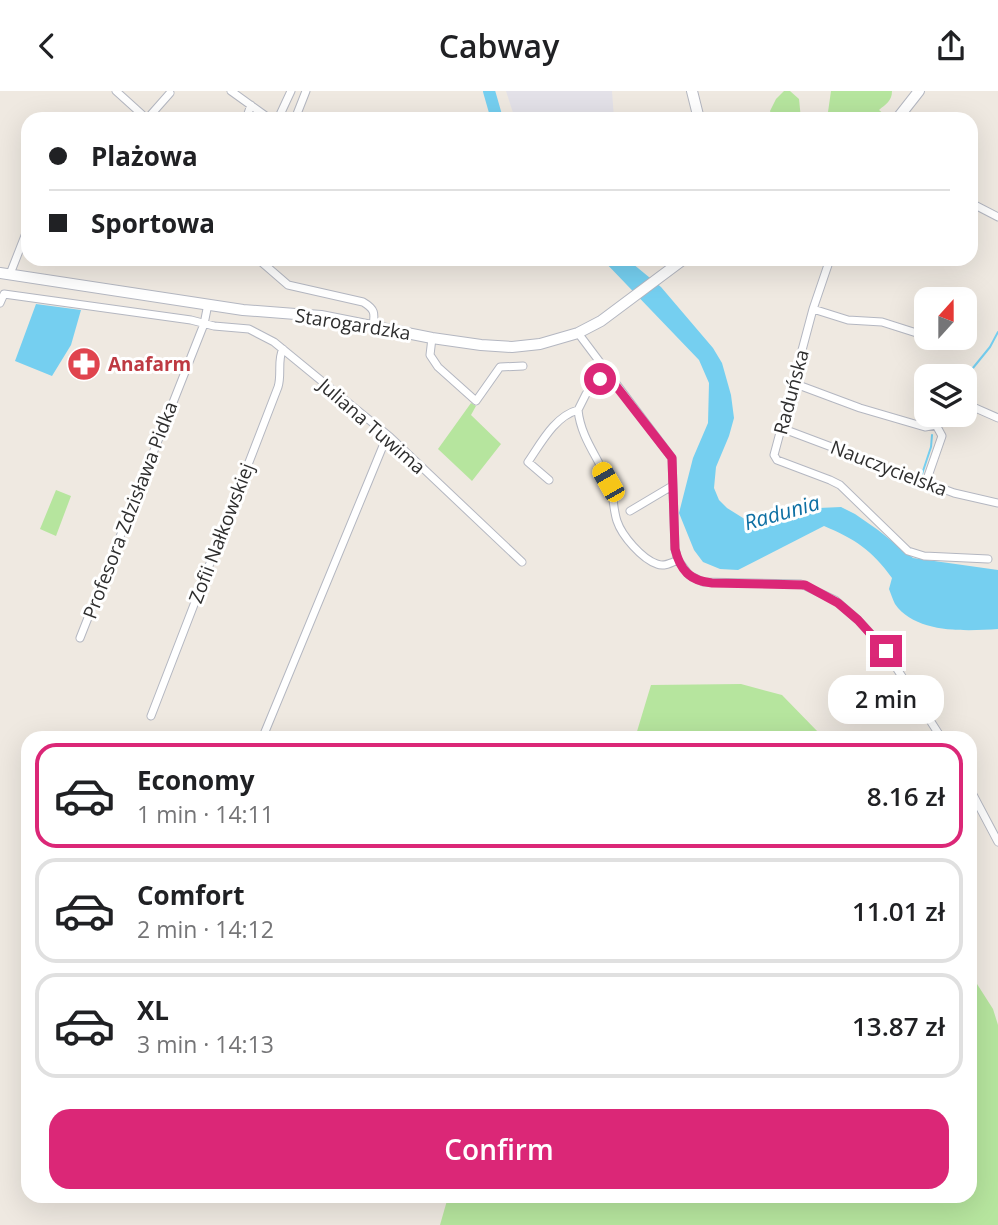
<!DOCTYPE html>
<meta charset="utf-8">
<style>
:root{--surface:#fff;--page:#f2f2f2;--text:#202124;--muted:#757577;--line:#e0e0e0;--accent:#db2777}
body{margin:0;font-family:"Open Sans",sans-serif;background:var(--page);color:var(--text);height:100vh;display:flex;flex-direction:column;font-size:26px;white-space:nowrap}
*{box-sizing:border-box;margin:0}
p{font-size:23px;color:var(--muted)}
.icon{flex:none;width:38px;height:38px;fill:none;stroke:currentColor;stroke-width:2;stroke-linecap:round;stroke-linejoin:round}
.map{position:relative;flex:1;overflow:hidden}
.panel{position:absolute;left:21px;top:640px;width:956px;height:472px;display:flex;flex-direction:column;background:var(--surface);border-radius:21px;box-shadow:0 7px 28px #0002}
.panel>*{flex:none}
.banner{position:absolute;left:21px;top:21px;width:957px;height:154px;border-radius:21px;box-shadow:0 7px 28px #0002;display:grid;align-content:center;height:154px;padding:0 28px;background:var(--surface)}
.needle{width:46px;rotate:21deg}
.buttons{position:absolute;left:914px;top:196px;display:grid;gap:14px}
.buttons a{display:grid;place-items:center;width:63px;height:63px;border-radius:14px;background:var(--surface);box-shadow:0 7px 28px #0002;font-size:35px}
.end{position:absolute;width:32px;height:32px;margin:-16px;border:9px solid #db2777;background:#fff;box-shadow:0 0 0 4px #fff}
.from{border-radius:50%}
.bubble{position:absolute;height:49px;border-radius:21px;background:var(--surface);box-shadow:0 7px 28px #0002;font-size:23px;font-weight:600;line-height:49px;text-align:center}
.car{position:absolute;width:21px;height:42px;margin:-21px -10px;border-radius:9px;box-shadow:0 0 5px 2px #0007;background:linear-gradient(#f5c518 24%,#345 0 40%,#f5c518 0 76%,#345 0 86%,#f5c518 0)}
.banner b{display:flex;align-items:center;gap:24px;height:66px;font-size:26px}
.banner b+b{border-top:2px solid var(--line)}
.banner i{width:18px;height:18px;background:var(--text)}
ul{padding:12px 0 0;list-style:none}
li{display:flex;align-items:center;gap:21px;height:105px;margin:0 14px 10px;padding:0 14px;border:4px solid var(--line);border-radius:21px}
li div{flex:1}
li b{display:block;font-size:26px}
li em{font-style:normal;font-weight:600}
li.active{border-color:var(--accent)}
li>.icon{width:63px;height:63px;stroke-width:1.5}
.button{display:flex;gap:14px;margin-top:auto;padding:14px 28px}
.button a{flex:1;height:80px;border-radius:21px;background:var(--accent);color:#fff;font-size:28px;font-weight:600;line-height:80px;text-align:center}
header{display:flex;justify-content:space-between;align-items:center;height:91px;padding:0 28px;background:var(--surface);font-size:32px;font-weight:600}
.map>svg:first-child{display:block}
.industrial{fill:#e3e1e8}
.green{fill:#b6e59e}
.water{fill:#75cff0}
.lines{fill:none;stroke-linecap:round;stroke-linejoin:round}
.stream{stroke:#75cff0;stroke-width:2}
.river{stroke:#75cff0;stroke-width:12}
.street-casing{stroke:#b4b7c1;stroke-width:9}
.secondary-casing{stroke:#b4b7c1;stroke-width:12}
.street{stroke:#fff;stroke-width:7}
.secondary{stroke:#fff;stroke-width:10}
.route{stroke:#db2777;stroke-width:9}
.labels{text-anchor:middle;stroke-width:6;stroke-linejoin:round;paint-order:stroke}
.street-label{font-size:19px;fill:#2e2e2e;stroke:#fff}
.health-label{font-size:19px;font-weight:bold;fill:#be3a42;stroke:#fff;text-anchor:start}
.water-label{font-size:21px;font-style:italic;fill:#0d6fa3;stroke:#fff}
</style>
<header><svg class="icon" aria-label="back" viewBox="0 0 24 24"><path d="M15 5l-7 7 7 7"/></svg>Cabway<svg class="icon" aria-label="share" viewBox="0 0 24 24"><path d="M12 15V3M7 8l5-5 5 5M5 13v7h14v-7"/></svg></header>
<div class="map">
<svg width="998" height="1134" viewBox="0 0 998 1134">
<rect width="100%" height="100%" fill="#efe9e1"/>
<path class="industrial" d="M506 0H612L614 28H515Z"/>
<path class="green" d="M784 0H790L799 8 801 28H773L770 20 776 8Z
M831 0H892C892 10 886 13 879 19L885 24 882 28H827Z
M471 312 476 315 471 324 501 353 472 390 438 358Z
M56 399 71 405 56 445 40 438Z
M741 593 782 604 818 641 816 647H635L651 594Z
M970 882 993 918 998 934V1134H440L448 1106H970Z"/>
<path class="water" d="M602 168H627L661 196 713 257 722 272 731 304 734 327 729 345 716 376 714 397 719 409 727 417 743 427 759 433 794 429 819 417 841 416 855 423 878 439 913 467 998 479V538C966 540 916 543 895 513 893 509 891 503 889 498L892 487C872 459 855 448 824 435L738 479 720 478 703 471 694 459 679 422 693 367 708 332 709 292 699 269Z
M36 213 81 219 71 254 52 285 15 270Z"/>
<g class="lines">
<path class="stream" d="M964 288 990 256 998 241
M929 331 935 324
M922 383 931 356 932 344"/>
<path class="river" d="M489 0 497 28"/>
<g class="street-casing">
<path id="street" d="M116 0 147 28 170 2
M231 0 270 28
M246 28 251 14
M278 28 291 0
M295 28 306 0
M971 112 998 126
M258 168 288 194 363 211C375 218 375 222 373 235
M830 168 813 218 774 364 777 369 830 389 840 394 908 460 924 465 988 468
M10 183 28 137
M0 212 4 203 191 229 214 235 249 238 274 251 390 346 522 471
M813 218 848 229 882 231 926 245
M578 242 672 367 675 458 678 469 689 484 703 491 801 493 835 509 858 529 883 556 942 648
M432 247 430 264 438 276 476 310 500 276 523 275
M932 247 946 251
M793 292 860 317 925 336 936 334 947 324
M964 312 998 327
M578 319C581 348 599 367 609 393 614 405 613 418 617 430 622 445 642 468 657 473 664 476 671 472 678 469
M781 337 954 402 998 412
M549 389 528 371C541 352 555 325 578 319L586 303 606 282
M926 391 942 345 936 334
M630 420 672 395
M80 547 204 233 208 213
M151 625 278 296C282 284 277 268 283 258
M262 648 369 389 385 350 390 346
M970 698 998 751"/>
</g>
<g class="secondary-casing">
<path id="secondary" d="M692 0 699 28
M897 28 919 0
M0 182 243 219 321 225 432 247 481 254 512 256 540 253 578 242 601 230 684 168"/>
</g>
<use href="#street" class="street"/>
<use href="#secondary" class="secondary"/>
</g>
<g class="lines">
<path class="route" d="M600 288 606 282 672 367 675 458C680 479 690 490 712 492L805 494 838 512 858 529 886 560"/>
</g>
<defs>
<g id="pharmacy-disc" transform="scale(1.75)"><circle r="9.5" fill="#e0444e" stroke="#fff"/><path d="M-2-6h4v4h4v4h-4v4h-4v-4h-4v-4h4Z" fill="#fff"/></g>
</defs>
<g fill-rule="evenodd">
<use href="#pharmacy-disc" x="84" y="273"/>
</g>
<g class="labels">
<g class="street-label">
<text transform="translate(353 233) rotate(9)" y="7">Starogardzka</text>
<text transform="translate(791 301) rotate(-75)" y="7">Raduńska</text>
<text transform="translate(372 335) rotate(41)" y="7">Juliana Tuwima</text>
<text transform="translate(889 377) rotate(21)" y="7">Nauczycielska</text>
<text transform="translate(130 419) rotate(-69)" y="7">Profesora Zdzisława Pidka</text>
<text transform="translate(221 442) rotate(-69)" y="7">Zofii Nałkowskiej</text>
</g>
<g class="health-label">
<text x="108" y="280">Anafarm</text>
</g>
<g class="water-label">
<text transform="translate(782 422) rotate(-16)" y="7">Radunia</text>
</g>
</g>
</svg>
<div class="buttons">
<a><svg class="needle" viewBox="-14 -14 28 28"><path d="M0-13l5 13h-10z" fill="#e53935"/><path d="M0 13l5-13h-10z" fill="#757577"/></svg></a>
<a><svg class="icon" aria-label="layers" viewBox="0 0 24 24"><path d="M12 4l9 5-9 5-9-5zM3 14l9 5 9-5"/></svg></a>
</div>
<i class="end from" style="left:600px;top:288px"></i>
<i class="end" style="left:886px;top:560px"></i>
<div class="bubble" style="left:828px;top:584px;width:116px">2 min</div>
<i class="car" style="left:608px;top:391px;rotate:330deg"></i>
<div class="banner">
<b><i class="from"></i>Plażowa</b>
<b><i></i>Sportowa</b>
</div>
<section class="panel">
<ul>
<li class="active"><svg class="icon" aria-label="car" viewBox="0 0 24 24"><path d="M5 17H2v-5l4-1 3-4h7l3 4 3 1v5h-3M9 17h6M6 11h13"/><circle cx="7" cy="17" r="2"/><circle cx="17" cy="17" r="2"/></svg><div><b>Economy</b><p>1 min · 14:11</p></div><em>8.16 zł</em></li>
<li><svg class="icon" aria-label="car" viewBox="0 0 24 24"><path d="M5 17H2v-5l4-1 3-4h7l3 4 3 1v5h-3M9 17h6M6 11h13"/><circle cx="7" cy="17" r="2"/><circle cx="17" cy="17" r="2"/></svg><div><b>Comfort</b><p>2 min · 14:12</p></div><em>11.01 zł</em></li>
<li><svg class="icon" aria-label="car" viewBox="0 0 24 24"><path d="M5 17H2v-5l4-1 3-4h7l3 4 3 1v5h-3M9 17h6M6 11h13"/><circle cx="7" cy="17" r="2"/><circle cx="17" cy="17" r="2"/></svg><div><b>XL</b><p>3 min · 14:13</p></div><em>13.87 zł</em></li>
</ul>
<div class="button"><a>Confirm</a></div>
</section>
</div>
